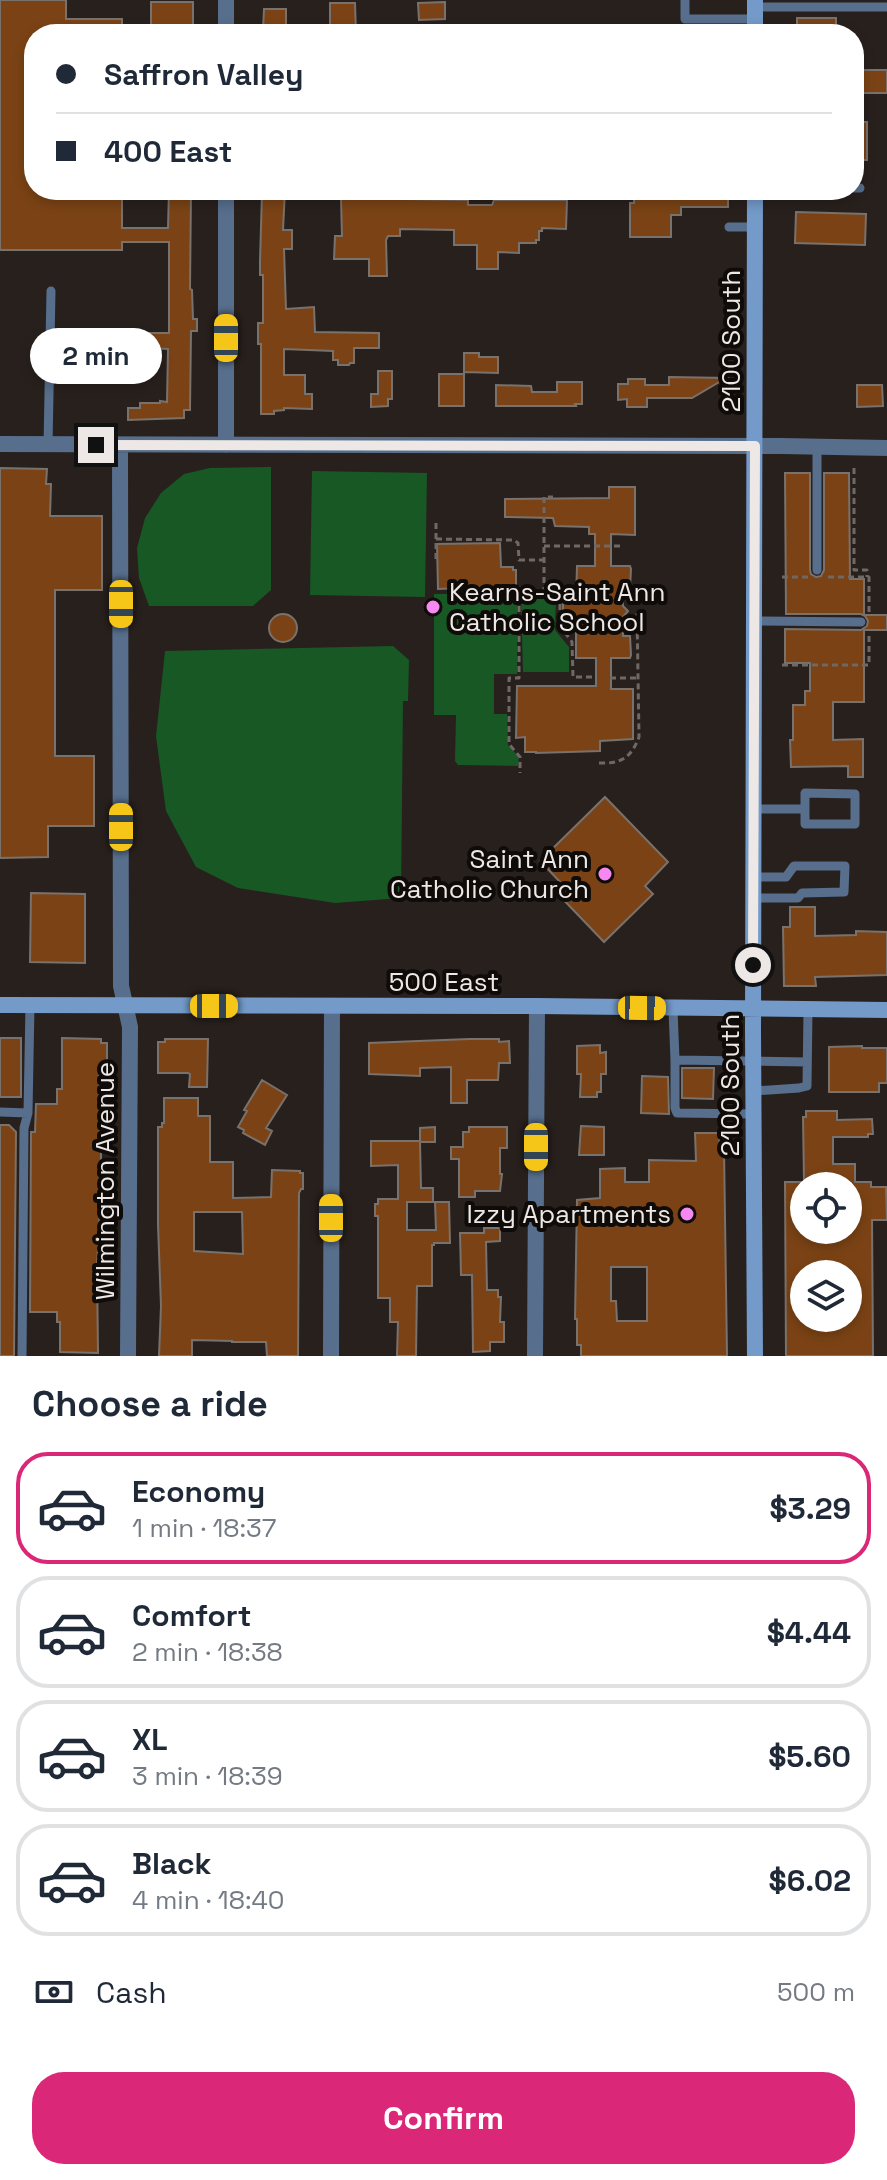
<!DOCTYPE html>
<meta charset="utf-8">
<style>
:root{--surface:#fff;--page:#f6f6f7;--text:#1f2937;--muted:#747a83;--line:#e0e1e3;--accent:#db2777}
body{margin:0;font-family:"Space Grotesk",sans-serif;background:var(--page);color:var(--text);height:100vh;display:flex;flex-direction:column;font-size:30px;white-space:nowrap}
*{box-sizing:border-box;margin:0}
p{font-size:26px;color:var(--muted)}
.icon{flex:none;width:44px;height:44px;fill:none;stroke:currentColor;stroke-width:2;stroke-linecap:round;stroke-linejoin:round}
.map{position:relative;height:1356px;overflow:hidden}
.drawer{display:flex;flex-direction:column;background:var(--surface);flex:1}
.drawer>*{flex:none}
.top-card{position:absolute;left:24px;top:24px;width:840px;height:176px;border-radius:32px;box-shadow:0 4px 12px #0003;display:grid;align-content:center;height:176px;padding:0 32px;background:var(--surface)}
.buttons{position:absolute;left:790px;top:1172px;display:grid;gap:16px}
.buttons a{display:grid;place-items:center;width:72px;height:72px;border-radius:50%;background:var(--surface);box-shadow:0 4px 12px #0003;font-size:40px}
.end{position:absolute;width:36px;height:36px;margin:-18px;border:10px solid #ede8e5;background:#111;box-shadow:0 0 0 4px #111}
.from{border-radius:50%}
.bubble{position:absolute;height:56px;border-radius:28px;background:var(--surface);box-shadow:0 4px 12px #0003;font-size:26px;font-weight:700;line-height:56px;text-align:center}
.car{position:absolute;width:24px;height:48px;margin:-24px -12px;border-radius:10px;box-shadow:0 0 6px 2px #0007;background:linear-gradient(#f5c518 24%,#345 0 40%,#f5c518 0 76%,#345 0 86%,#f5c518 0)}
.top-card b{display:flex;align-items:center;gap:28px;height:76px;font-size:30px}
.top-card b+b{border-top:2px solid var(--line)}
.top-card i{width:20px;height:20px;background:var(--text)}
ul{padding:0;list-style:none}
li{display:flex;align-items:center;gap:24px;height:112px;margin:0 16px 12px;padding:0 16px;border:4px solid var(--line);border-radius:32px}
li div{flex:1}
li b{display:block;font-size:30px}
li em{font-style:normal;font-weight:700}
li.selected{border-color:var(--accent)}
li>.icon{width:72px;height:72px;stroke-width:1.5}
h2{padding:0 32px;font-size:36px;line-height:96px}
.pay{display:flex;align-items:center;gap:20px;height:88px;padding:0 32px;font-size:30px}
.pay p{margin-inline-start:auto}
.cta{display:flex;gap:16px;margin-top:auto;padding:16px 32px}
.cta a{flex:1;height:92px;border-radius:32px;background:var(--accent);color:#fff;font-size:32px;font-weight:700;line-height:92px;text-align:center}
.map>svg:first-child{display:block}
.green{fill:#175825}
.building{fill:#7b4315;stroke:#79716b;stroke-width:2;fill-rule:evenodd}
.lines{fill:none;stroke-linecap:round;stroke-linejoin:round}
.path{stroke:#6f6865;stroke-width:3;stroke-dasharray:6 4;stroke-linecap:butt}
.lane{stroke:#576e8c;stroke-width:9}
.street{stroke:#576e8c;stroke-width:16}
.secondary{stroke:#739ac9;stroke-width:16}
.route{stroke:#ede8e5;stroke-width:10}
.poi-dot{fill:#f589ef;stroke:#0e0b09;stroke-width:3}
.labels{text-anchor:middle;stroke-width:8;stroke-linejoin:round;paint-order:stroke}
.street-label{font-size:26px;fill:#ede8e5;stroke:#0e0b09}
.poi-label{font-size:26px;fill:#ede8e5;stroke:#0e0b09;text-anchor:end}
</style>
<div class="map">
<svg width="887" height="1356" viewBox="0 0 887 1356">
<rect width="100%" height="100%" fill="#28201d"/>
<path class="green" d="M271 467V590L253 606H149L139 578 137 548 145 518 161 493 184 474 210 468Z
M312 471 427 473 425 597 310 595Z
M517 593V674H494V714H507L508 745 519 757 518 766 458 765 455 761 456 715H434V594Z
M521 598H556L555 630 569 647V672H523Z
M393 646 409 660 408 701H403L401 898 335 903 238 888 196 867 166 811 156 736 165 651Z"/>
<path class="building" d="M0 0H66V19H122V34H34V190H122V228H168L169 190H191L190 289 192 290 193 319H197V331H191L190 410H184V418L128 420V408H140V403H160V401L167 402 168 349 148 348V333H169V242H122V250H0Z
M151 2H193V26H151Z
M445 2V19L419 20 418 3Z
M330 3H355L356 34H330Z
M264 9H286V30H263Z
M797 18H836V34H797Z
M854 70H887V93H854Z
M854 122H867V160H854Z
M264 190H285L283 230H292V249H284L286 309 314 307 315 332 379 333V348H354V363H350L349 365H338V360H333V351L284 349V375H305V394H312V409L284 408V410L274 411V414H261V344H258V323H263V275H260V261L262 193H264Z
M665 190H728V207H681V215H671V237H630V203H634V191Z
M341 198 468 200V205H492L494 200H567L566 229 542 228V231H539V240H536V243H519V253L498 252V269H477V245H454V230L400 229V236H388L386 240 387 276H369V259H334L335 236H342Z
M796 212 866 214 865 245 795 243Z
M464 353H479V357H498V373L464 372Z
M378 371H392V399H388V406L371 407V394H378Z
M439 374H464V406H439Z
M669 377 726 378 692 398H647V407H627V399L618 400V384H628V379H645V385H669Z
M557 382H582V404H575L576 406H496V385L531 386 532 392H557Z
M857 385H882L883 406 857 407Z
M0 468 47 469 46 484H51L50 516H102V590H55V756H94V826H48V857L0 858Z
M785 473H810V570L811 574 816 577 821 576 824 570V473H849L850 579H864V615H887V630H864V702H833V740L863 739V777H848V766L791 767 790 740H793V705H805V691H810V663H785V629L861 630 867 626 868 621 865 616 861 614H786Z
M609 487H635V535L611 534V566H630L631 569 630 588H623V606L628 611 623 617V636H630L631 655 630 658H611V689H633V739L600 741V751L536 753V752H525V737L516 738 517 686H596V658H576V625H563V600H576L577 566H595V534H589V527L555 526 553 518 505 517V499L609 498Z
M500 543 501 567H513V570H516V586L438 589 437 544Z
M269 628a14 14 0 1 1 28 0a14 14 0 1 1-28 0Z
M605 797 668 862 645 886 653 894 604 942 556 892 563 885 540 861Z
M31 893 85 894V963L30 962Z
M790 907H815V936L856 935V931L887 932V975L815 977 816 986H784L783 927H790Z
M0 1038H21V1097H0Z
M62 1038 101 1039V1043H107V1072H99L100 1118H103V1131H101V1186L97 1269 98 1353 60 1352V1322H57V1312H30L31 1132H35L36 1104H57V1089H62Z
M165 1039H208L207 1087H189L190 1074 188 1073H158V1042H165Z
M469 1039H499V1042L509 1041 510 1063H499L498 1080H467V1103H451V1067L420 1068V1076L369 1074V1043Z
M600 1045V1053L606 1052V1074H601V1092H597V1097H580L581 1074H577V1046Z
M862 1046V1048H887V1083H879V1092H829V1047Z
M682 1068H714L713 1099 682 1098Z
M642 1076 668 1077 669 1114 641 1113Z
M262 1080 287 1095 266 1128 272 1131 265 1145 243 1133 244 1130 238 1127 247 1111 244 1110Z
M164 1098H198V1116H210V1162H233V1198L271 1197 272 1170 300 1171V1173H303V1189H301L299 1193 298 1356H267L266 1342H232V1341L192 1340V1356H159L161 1306 158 1225V1127H162V1123H164ZM194 1212H242L243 1254 194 1251Z
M806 1111H837V1120L872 1119 873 1134H868V1137H833V1164H855V1182H871V1187H886L887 1220H872L873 1356H786L785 1182H804L803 1117H806ZM804 1186H848V1230H804ZM804 1274H848V1318H804Z
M0 1125H9L16 1132 14 1356H0Z
M581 1126 604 1127V1155H579Z
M435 1127V1142H420L421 1188H433V1202H407V1230H436L435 1202H449L450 1243H434V1245H432V1286H417L416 1356H397L398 1322H390V1298H378V1216H375V1204H378V1199H398V1165L371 1166V1141H420V1128Z
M469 1127H507V1148H500V1174H502L500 1191H475V1197H459V1159H451V1147H463V1132H469Z
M695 1133H719L720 1149H724L727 1356H581V1345H577V1319H575L577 1200 600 1198V1169L625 1168V1182H649V1160L696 1161ZM611 1267H647V1321H617L616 1301H611Z
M484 1228H500V1241L486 1242 487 1290H498V1297H501L500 1322H504V1342H490V1351L473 1352 472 1275H461L460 1233H484Z"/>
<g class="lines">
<path class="path" d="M854 468V570H867V577
M436 523V559
M436 539 514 540 518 543 519 560H544
M544 546H620
M782 577H808
M828 577H869V612
M519 586V678H509V744L520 757V773
M544 593V497H553
M519 594 560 595V626L572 642 573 677H594
M782 665H869V632
M610 678H638
M599 763C621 764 631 758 639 737L637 613"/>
<path class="lane" d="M685 0V19H755
M755 7H887
M854 188H860
M729 227H755
M48 445 51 291
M817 447V570
M755 621 861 622
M754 809H805V824H855V794L805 793V809
M754 877H786L794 866H845L844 892 802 893 798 898H754
M673 1009 675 1060 807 1062
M675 1060V1108L677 1113 754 1114
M753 1091 799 1088 807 1086 808 1010
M0 1112 28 1113 30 1005
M22 1356 24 1128 28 1113"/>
<path class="street" d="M226 0V34
M0 444 782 446 887 448
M120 445 121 986 130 1027 128 1356
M226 445V190
M331 1356 332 1006
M535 1356 537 1006"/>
<path class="secondary" d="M755 34V0
M755 190 753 1031 755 1356
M0 1005 537 1006 887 1010"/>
</g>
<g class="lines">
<path class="route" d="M96 445 755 446 753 965"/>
</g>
<g class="poi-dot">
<circle cx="433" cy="607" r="8"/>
<circle cx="605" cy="874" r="8"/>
<circle cx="687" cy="1214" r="8"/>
</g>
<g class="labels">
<g class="street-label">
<text transform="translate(731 341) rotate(-90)" y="9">2100 South</text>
<text x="444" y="991">500 East</text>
<text transform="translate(730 1085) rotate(-90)" y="9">2100 South</text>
<text transform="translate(105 1181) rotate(-90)" y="9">Wilmington Avenue</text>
</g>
<g class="poi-label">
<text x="449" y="601" text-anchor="start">Kearns-Saint Ann<tspan x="449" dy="30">Catholic School</tspan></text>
<text x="589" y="868">Saint Ann<tspan x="589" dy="30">Catholic Church</tspan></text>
<text x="671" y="1223">Izzy Apartments</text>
</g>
</g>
</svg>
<div class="buttons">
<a><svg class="icon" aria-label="locate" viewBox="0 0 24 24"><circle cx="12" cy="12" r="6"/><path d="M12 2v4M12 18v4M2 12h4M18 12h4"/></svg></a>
<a><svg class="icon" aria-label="layers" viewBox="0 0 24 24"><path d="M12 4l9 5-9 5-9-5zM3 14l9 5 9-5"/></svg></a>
</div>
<i class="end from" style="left:753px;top:965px"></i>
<i class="end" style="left:96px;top:445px"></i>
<div class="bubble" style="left:30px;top:328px;width:132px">2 min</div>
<i class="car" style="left:226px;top:338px;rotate:0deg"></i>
<i class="car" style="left:121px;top:604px;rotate:180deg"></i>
<i class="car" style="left:121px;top:827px;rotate:0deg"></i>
<i class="car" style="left:214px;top:1006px;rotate:90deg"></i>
<i class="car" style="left:642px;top:1008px;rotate:91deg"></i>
<i class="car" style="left:536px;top:1147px;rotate:180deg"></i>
<i class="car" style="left:331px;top:1218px;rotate:0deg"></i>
<div class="top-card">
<b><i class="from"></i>Saffron Valley</b>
<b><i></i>400 East</b>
</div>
</div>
<section class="drawer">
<h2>Choose a ride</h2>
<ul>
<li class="selected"><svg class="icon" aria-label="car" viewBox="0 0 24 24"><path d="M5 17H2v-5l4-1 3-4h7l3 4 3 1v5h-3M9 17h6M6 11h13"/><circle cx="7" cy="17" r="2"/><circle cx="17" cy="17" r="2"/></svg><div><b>Economy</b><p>1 min · 18:37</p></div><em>$3.29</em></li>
<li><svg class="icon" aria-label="car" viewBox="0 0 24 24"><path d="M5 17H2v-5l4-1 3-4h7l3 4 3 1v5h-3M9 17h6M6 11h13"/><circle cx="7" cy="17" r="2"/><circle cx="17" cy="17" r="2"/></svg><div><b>Comfort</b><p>2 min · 18:38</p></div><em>$4.44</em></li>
<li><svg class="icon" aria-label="car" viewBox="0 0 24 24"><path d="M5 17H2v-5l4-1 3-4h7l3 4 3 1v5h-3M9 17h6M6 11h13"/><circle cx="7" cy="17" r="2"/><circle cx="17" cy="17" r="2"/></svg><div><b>XL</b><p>3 min · 18:39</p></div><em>$5.60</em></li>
<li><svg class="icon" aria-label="car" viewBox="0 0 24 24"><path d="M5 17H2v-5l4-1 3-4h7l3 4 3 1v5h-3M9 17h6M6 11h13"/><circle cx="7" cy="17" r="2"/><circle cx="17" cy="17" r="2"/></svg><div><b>Black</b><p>4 min · 18:40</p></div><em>$6.02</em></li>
</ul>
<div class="pay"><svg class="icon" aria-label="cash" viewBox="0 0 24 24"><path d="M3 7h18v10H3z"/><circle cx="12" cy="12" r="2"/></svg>Cash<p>500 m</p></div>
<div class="cta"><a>Confirm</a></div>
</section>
